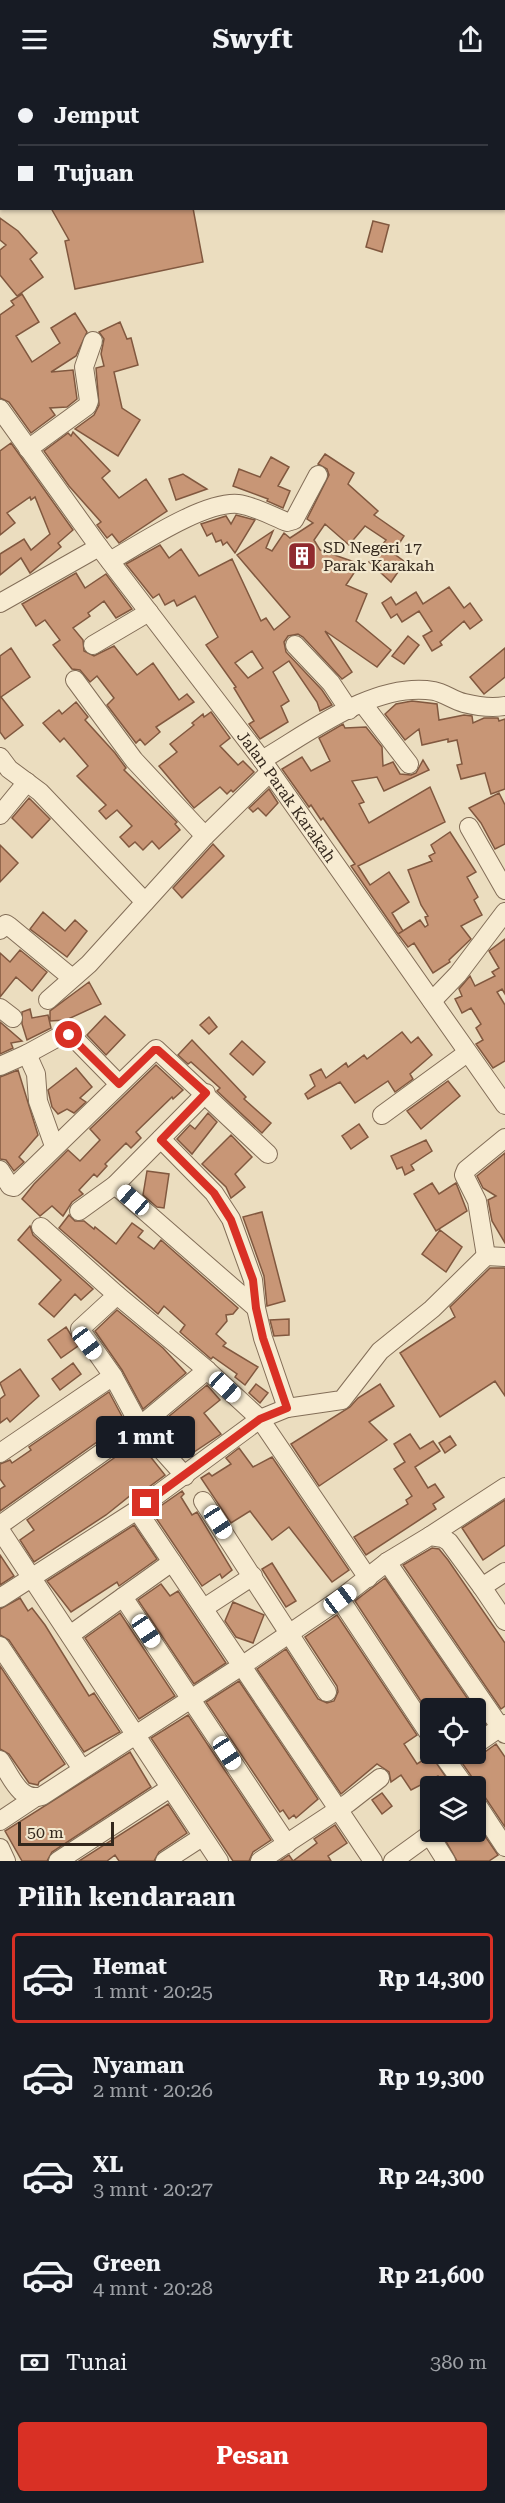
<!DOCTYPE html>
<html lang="id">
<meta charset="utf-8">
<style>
:root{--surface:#171b24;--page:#242831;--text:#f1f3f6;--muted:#9ea1a6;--line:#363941;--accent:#d93025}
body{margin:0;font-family:"Roboto Serif",serif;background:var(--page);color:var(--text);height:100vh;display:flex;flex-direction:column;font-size:22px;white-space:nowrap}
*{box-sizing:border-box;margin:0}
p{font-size:20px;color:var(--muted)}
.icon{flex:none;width:33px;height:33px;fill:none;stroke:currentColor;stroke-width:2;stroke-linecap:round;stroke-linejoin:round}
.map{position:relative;height:1783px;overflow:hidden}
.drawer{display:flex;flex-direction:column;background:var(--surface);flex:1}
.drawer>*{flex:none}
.banner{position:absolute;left:0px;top:0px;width:506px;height:132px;box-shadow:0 2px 4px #0004;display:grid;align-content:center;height:132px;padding:0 18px;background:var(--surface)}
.tools{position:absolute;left:420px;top:1620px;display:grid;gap:12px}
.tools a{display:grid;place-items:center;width:66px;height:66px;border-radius:6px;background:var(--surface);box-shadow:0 2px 4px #0004;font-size:30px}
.scale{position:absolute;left:18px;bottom:15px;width:96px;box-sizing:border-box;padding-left:6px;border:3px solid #33271c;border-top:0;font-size:16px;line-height:21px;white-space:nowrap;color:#33271c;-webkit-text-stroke:4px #f3e8ce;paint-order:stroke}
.end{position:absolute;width:27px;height:27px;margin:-14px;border:8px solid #d93025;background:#fff;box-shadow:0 0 0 3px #fff}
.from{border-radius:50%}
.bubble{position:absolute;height:42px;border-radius:6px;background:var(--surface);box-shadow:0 2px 4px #0004;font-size:20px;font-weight:700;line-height:42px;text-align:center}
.car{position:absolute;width:18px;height:36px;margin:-18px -9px;border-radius:8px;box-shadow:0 0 4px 2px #0007;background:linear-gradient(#fff 24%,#345 0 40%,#fff 0 76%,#345 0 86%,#fff 0)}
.banner b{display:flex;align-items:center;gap:21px;height:57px;font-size:22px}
.banner b+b{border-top:2px solid var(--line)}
.banner i{width:15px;height:15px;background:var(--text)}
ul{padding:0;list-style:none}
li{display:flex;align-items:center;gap:18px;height:90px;margin:0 12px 9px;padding:0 6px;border:3px solid transparent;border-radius:6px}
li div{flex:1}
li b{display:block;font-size:22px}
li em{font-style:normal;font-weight:700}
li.current{border-color:var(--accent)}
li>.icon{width:54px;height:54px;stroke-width:1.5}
h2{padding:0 18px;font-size:27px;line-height:72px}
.pay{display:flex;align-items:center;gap:15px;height:66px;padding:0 18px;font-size:22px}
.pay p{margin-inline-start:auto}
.button{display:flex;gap:12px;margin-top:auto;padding:12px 18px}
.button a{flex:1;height:69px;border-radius:6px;background:var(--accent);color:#fff;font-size:24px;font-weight:700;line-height:69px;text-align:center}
header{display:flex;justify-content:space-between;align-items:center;height:78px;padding:0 18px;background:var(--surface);font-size:27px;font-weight:700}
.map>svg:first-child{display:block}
.building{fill:#c89676;stroke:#81583f;stroke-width:1.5;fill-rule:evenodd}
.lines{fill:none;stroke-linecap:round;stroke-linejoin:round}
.minor-casing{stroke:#836e58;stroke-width:20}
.minor{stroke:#f7ebd1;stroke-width:18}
.route{stroke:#d93025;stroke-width:8}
.labels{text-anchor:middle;stroke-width:4.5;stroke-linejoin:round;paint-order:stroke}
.poi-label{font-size:16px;fill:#33271c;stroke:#f3e8ce;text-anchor:start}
.street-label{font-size:16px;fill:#33271c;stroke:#f3e8ce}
</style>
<header><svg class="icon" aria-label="menu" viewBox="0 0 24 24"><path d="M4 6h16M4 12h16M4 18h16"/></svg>Swyft<svg class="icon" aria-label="share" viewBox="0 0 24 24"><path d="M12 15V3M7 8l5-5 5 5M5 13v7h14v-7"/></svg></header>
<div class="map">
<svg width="505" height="1783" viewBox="0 0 505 1783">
<rect width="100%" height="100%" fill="#ebddbf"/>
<path class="building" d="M51 130H193L203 184 75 211 65 163 69 162Z
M0 140 18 153 37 175 30 181 43 199 17 218 0 197V172L6 167 0 162Z
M373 143 389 147 382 174 366 169Z
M22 216 39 244 16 258 32 284 60 265 51 250 75 235 87 254 76 278 51 294 73 292 77 321 67 329 50 330 55 337 31 355 9 324 0 320V237L14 227 11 223Z
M120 244 127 261 131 260 138 287 114 294 122 330 140 342 118 378 75 351 94 337 99 327 96 290 104 288 101 276 104 261 99 254Z
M73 354 110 393 102 400 119 420 146 401 167 433 119 465 112 456 107 460 97 447 101 444 69 408 44 373 68 355 71 358Z
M11 365 73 452 58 465 61 469 30 495 21 480 0 497V476L24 461 31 472 50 456 35 419 31 422 30 419 7 435 15 445 0 457V373Z
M325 376 354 395 348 406 378 433 374 437 404 458 393 475 405 484 391 504 369 484 386 462 365 448 349 467 325 446 314 462 320 472 360 486 346 507 367 516 356 543 391 572 377 589 325 553 352 594 342 601 303 559 298 556 288 558 284 564 286 574 322 612 332 627 320 633 317 624 289 583 273 594 289 623 281 628 288 644 260 661 249 646 254 643 234 610 236 609 206 567 218 559 195 518 177 528 174 522 165 527 159 516 153 520 126 486 160 467 169 480 181 471 199 498 232 481 261 543 266 540 274 552 290 539 237 477 273 453 266 470 272 473 284 455 290 460 313 445 307 441 329 397 327 391 318 386ZM252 573 263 590 248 600 235 585Z
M271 379 289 389 278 408 290 413 283 430 267 423 268 421 233 408 239 391 260 399Z
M183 396 186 398 207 411 176 422 169 401Z
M236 437 255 442 235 475 227 464 223 467 221 462 216 464 212 455 207 458 201 446 226 438 231 446Z
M76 495 85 510 106 496 132 531 116 540 104 523 88 535 90 538 73 550 83 562 84 573 94 578 114 568 137 597 153 585 179 622 187 616 194 624 156 649 160 654 145 667 140 661 136 665 107 627 114 620 97 598 90 604 80 592 72 591 53 567 60 562 45 542 36 548 22 526Z
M449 509 464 530 470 525 482 542 470 551 464 543 440 564 442 567 432 573 423 558 432 553 419 533 402 544 397 536 391 540 382 525 391 519 396 527 416 514 423 526Z
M408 558 419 567 404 586 392 578Z
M11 570 30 599 1 619 23 647 5 661 0 654V578Z
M505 570V599L484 616 470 599Z
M412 623 437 626 439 642 464 637 472 638 473 645 484 640H498L499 643 505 641V711L491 716 485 695 461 701 457 687 462 686 457 662 448 664V661L422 667 419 651 405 662 385 636 396 626Z
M76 624 88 639 85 642 115 675 126 690 124 692 177 744 175 746 180 752 159 771 152 763 143 772 135 764 129 769 120 759 132 748 117 732 106 741 99 733 106 727 77 698 88 688 64 660 60 664 43 645 59 632 62 636Z
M211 634 230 660 220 668 238 687 243 683 254 694 233 714 231 712 227 716 220 709 194 730 159 688 177 674 170 666 194 647 192 645 203 636 204 639Z
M343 646 345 650 366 649 382 669 383 688 393 684 400 696 411 697 416 695 423 682 429 692 384 713 377 699 352 703 364 724 359 726 369 745 430 709 445 744 358 788 370 807 389 794 409 824 392 835 403 853 398 856 351 788 355 786 323 740 321 742 311 727 309 729 282 691 302 679 311 693 330 683 319 660Z
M269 711 278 725 266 738 258 730 253 734 249 730Z
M499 715 505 727V766L495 771 481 745 469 730Z
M29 720 50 741 32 760 12 740Z
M450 754 476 794 467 799 478 819 474 822 482 837 461 848 471 861 449 882 450 884 433 895 414 865 408 869 398 856 420 842 425 849 428 847 425 839 428 838 421 827 408 792 432 783 429 778 435 775 431 767Z
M213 766 224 778 182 820 173 810Z
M0 767 18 785 0 804Z
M43 834 65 853 75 842 87 853 67 879 30 851Z
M505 861V916L502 911 497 914 505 927V983L493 990 476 966 483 962 476 950 481 946 471 930 462 935 455 921 462 918 459 911 470 898 475 908 495 898 492 894 499 890 489 873Z
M20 872 47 894 32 913 16 899 0 919V875L10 884Z
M89 904 101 926 66 942 50 943V933Z
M30 931 32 940 48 937 51 950 27 962 22 946V934Z
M105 938 125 957 106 977 87 957Z
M209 939 217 949 209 956 200 947Z
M0 944 22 963 11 965 13 970 0 976Z
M402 954 411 965 418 959 432 977 410 996 413 1001 395 1014 388 1003 355 1025 340 1004 308 1021 305 1016 315 1008 310 997 321 991 326 1000 346 985 348 989 364 977 367 981Z
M192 962 246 1019 244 1021 271 1045 262 1055 217 1013 220 1010 191 984 188 986 178 977Z
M242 963 265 984 253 997 230 976Z
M156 987 183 1012 173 1021 172 1019 136 1054 141 1060 131 1070 126 1065 105 1086 107 1088 97 1099 94 1096 79 1112 83 1116 72 1124 63 1138 52 1128 40 1138 22 1121 34 1106 68 1072 80 1083 100 1062 90 1051Z
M76 990 92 1009 80 1020 86 1024 74 1035 67 1031 58 1036 52 1029 48 1012Z
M18 992 38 1057 19 1079 24 1084 14 1093 6 1082 0 1081V999Z
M448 1003 460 1018 421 1051 407 1033Z
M208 1035 217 1044 192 1076 177 1061 190 1047 195 1051Z
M359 1046 368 1059 351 1071 342 1058Z
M231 1057 252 1079 235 1096 245 1109 231 1120 226 1109 202 1086Z
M426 1062 432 1073 411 1087 414 1092 405 1097 402 1089 397 1091 391 1078Z
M505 1075V1165L492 1143 488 1122 496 1118 483 1110 477 1098Z
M147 1093 169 1096 164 1130 157 1129 143 1117Z
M432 1105 439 1116 456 1105 467 1133 436 1153 414 1116Z
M262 1134 285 1223 267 1228 264 1198 243 1139Z
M69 1137 75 1143H84L94 1151 95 1149 116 1166 132 1145 143 1153 138 1159 154 1171 161 1162 238 1230 233 1236 226 1237 227 1243 216 1256 226 1265 223 1268 258 1289 245 1307 235 1299 237 1296 213 1279 211 1281 180 1254 185 1247 164 1228 158 1236 59 1150Z
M30 1148 33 1157 93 1211 81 1222 75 1216 54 1239 39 1226 61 1202 18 1162Z
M440 1152 462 1169 446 1194 422 1176Z
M490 1190H505V1318L495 1303 440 1339 400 1275 455 1239 450 1229Z
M117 1232 163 1270 186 1295 143 1331 122 1292 95 1253Z
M289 1241V1257L274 1258 270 1242Z
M66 1249 78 1268 61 1280 48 1262Z
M73 1285 81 1296 60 1312 52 1301Z
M20 1291 39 1318 10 1344 7 1340 0 1345V1321L5 1317 0 1305Z
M256 1306 268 1315 260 1325 249 1315Z
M380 1306 394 1328 369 1344 387 1362 319 1408 291 1366 350 1329 358 1320Z
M207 1307 220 1322 204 1335 221 1356 194 1374 180 1353 168 1362 156 1349Z
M109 1314 125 1344 0 1433V1411L5 1408 0 1401V1386L10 1382 12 1385 31 1372 29 1369Z
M410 1356 420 1371 433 1363 440 1373 415 1389 428 1410 435 1406 444 1419 433 1426 436 1431 366 1477 354 1459 408 1426 406 1422 412 1418 394 1391 405 1384 394 1366Z
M450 1358 456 1367 445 1375 439 1365Z
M138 1363 165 1397 138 1417 136 1413 106 1437 34 1484 20 1462 34 1452 27 1442Z
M239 1370 253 1389 272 1379 349 1492 332 1504 289 1449 272 1462 250 1433 231 1445 201 1400 209 1395 212 1398 231 1386 226 1380Z
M182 1413 184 1416 181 1419 192 1437 197 1434 232 1492 222 1500 220 1496 202 1508 152 1434Z
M505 1422V1467L483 1482 462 1450Z
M134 1447 157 1481 119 1508 117 1504 71 1534 47 1503Z
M432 1470 439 1471 448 1482 505 1565V1628L501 1631 403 1487Z
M0 1477 14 1498 0 1507Z
M272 1485 296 1523 286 1529 262 1491Z
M385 1500 474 1630H430V1637L355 1523Z
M161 1506 170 1518 178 1513 226 1585 194 1606 138 1522Z
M20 1520 28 1533 32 1530 45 1547 89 1618 94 1615 120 1654 84 1674 9 1562 0 1557V1531Z
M233 1524 264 1537 253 1565 236 1559 225 1543Z
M120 1535 175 1618 139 1641 85 1560Z
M337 1537 417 1657 404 1666 417 1686 431 1677 452 1708H445L438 1698 411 1712 401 1697 391 1704 389 1694 377 1686 341 1716 257 1591 286 1571 318 1621 327 1625 334 1623 338 1614 337 1608 305 1559Z
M0 1588 65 1686 39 1704 38 1707 29 1705 9 1676 0 1671Z
M239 1603 318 1721 296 1740 294 1737 289 1741 283 1732 280 1734 206 1624Z
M188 1637 271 1762 253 1774 249 1783H233L151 1660Z
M496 1666 505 1679V1749L485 1719 476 1714 474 1702 460 1682 469 1676H482Z
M130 1674 151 1709 52 1774 47 1783H22L5 1753Z
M382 1715 392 1728 382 1736 372 1722Z
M168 1726 187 1755 159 1774 154 1783H119L115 1777 107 1783H79Z
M476 1745 498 1777 489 1783H457L443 1758 444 1754H476Z
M335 1747 347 1765 328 1778 331 1783H280L289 1777 293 1783 317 1765 314 1761Z"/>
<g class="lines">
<g class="minor-casing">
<g id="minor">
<path d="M87 0 88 2"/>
<path d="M108 0 109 2"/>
<path d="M227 0 228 2"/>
<path d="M448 0V2"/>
<path id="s1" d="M0 331 99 469 262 682 505 1027"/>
<path d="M28 371 87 328 89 323 84 289 93 263"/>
<path d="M110 483C140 466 204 423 238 426 254 428 272 438 287 444L294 442 318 397"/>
<path d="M0 525 99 469"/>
<path d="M93 567 149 534"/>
<path d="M295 567 331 605 349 632"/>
<path d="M75 602 134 682 205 758 270 694"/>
<path d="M363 626 409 686"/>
<path d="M0 679 9 691 40 714 145 824"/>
<path d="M262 682C310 654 375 603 434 613 444 615 453 622 464 625 476 628 493 630 505 628"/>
<path d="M0 737 27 704"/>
<path d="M469 749 505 812"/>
<path d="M0 852 6 846 9 848 72 900"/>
<path d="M48 922 89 886 205 758"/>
<path d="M432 923 458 896 505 834"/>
<path d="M0 930 13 940"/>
<path d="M0 988 27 976"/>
<path d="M382 1037 467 975"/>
<path d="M161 1061 214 1115 231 1141 253 1202 256 1230 263 1260 287 1330"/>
<path d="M54 1068 38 1023 36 996 27 976 60 958H72L119 1006"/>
<path d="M0 1092 10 1108 14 1109 156 971 268 1076"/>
<path d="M115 1107 256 1230"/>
<path d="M79 1133 115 1107 206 1015"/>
<path d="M41 1149 117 1217 80 1251 113 1298"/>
<path d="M486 1178 477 1123 464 1097 466 1092 505 1060"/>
<path d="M112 1367 140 1348 207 1292 117 1217"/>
<path d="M0 1375 113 1298 140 1348 185 1398"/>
<path d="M203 1423 327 1614"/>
<path d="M146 1425 260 1341 207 1292"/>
<path d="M0 1447 107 1371"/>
<path d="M0 1452 219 1783"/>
<path d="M430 1458 505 1409"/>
<path d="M172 1484 123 1519 287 1766"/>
<path d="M387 1484 505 1656"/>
<path d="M368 1500 260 1341 287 1330 342 1322 380 1273 432 1231 486 1178 505 1179"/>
<path d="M482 1509 505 1543"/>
<path d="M0 1520 137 1432 373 1783"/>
<path d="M340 1521 430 1657"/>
<path d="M204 1530 253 1498"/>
<path d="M70 1557 123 1519"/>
<path d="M0 1568 82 1691"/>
<path d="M476 1666 505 1646"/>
<path d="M442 1676 465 1708"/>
<path d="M0 1682C11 1698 20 1725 42 1718L243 1587 340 1521 387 1484 430 1458 443 1460 449 1464 482 1509 505 1494"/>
<path d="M476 1725 505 1769"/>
<path d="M0 1743 33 1721"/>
<path d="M429 1756 446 1783"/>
<path d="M0 1770 6 1783"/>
<path d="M58 1783 170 1710"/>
<path d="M165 1783 202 1759"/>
<path d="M260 1783 348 1725 380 1700"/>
<path d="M393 1783 433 1754"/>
</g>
</g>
<use href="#minor" class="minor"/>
</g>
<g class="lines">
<path class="route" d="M69 957 119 1006 154 972H158L206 1015 161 1062 214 1115 231 1142 253 1202 256 1230 263 1260 287 1330 260 1341 146 1425"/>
</g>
<defs>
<g id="building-square" transform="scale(1.5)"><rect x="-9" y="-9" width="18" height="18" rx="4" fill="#902a2e" stroke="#f3e8ce"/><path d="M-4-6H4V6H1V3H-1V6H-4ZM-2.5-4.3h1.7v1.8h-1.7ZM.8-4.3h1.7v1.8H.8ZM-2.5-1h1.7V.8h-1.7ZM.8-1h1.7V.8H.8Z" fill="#fff"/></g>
</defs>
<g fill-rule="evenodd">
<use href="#building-square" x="302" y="478"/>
</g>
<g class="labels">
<g class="poi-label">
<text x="323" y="475">SD Negeri 17<tspan x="323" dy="18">Parak Karakah</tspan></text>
</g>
<g class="street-label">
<text dy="6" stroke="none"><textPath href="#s1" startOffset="482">Jalan Parak Karakah</textPath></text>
</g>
</g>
</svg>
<div class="tools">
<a><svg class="icon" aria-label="locate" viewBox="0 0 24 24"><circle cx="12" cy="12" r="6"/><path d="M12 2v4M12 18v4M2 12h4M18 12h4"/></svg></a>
<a><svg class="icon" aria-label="layers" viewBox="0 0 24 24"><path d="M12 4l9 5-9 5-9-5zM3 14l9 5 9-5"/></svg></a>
</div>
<div class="scale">50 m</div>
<i class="end from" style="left:69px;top:957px"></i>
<i class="end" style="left:146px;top:1425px"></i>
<div class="bubble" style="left:96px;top:1338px;width:99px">1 mnt</div>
<i class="car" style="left:133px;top:1122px;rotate:311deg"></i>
<i class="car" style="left:87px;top:1265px;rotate:143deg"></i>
<i class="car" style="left:225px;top:1309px;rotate:133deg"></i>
<i class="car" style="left:218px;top:1444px;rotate:147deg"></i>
<i class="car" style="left:340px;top:1521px;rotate:53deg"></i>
<i class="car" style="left:146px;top:1553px;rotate:146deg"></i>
<i class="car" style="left:227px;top:1675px;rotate:147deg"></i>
<div class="banner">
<b><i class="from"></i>Jemput</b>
<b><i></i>Tujuan</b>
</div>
</div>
<section class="drawer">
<h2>Pilih kendaraan</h2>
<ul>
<li class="current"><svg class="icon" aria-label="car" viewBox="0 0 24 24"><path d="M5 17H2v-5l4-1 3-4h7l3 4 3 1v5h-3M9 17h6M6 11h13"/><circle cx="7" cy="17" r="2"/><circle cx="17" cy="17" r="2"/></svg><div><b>Hemat</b><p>1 mnt · 20:25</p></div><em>Rp 14,300</em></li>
<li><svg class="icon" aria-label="car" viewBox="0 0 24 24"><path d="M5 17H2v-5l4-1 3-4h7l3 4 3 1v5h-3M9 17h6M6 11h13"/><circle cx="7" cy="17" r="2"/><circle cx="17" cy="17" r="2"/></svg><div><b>Nyaman</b><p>2 mnt · 20:26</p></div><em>Rp 19,300</em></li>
<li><svg class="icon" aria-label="car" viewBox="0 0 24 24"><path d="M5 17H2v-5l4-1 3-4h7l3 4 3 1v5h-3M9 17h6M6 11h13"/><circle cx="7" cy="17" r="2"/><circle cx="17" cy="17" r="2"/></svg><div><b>XL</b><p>3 mnt · 20:27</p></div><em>Rp 24,300</em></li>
<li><svg class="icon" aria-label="car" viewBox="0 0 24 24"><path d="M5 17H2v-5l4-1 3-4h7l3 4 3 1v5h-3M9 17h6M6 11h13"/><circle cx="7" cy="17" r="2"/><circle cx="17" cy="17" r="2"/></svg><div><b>Green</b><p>4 mnt · 20:28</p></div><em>Rp 21,600</em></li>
</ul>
<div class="pay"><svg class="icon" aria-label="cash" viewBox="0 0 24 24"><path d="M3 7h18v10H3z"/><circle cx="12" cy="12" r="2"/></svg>Tunai<p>380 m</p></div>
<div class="button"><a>Pesan</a></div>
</section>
